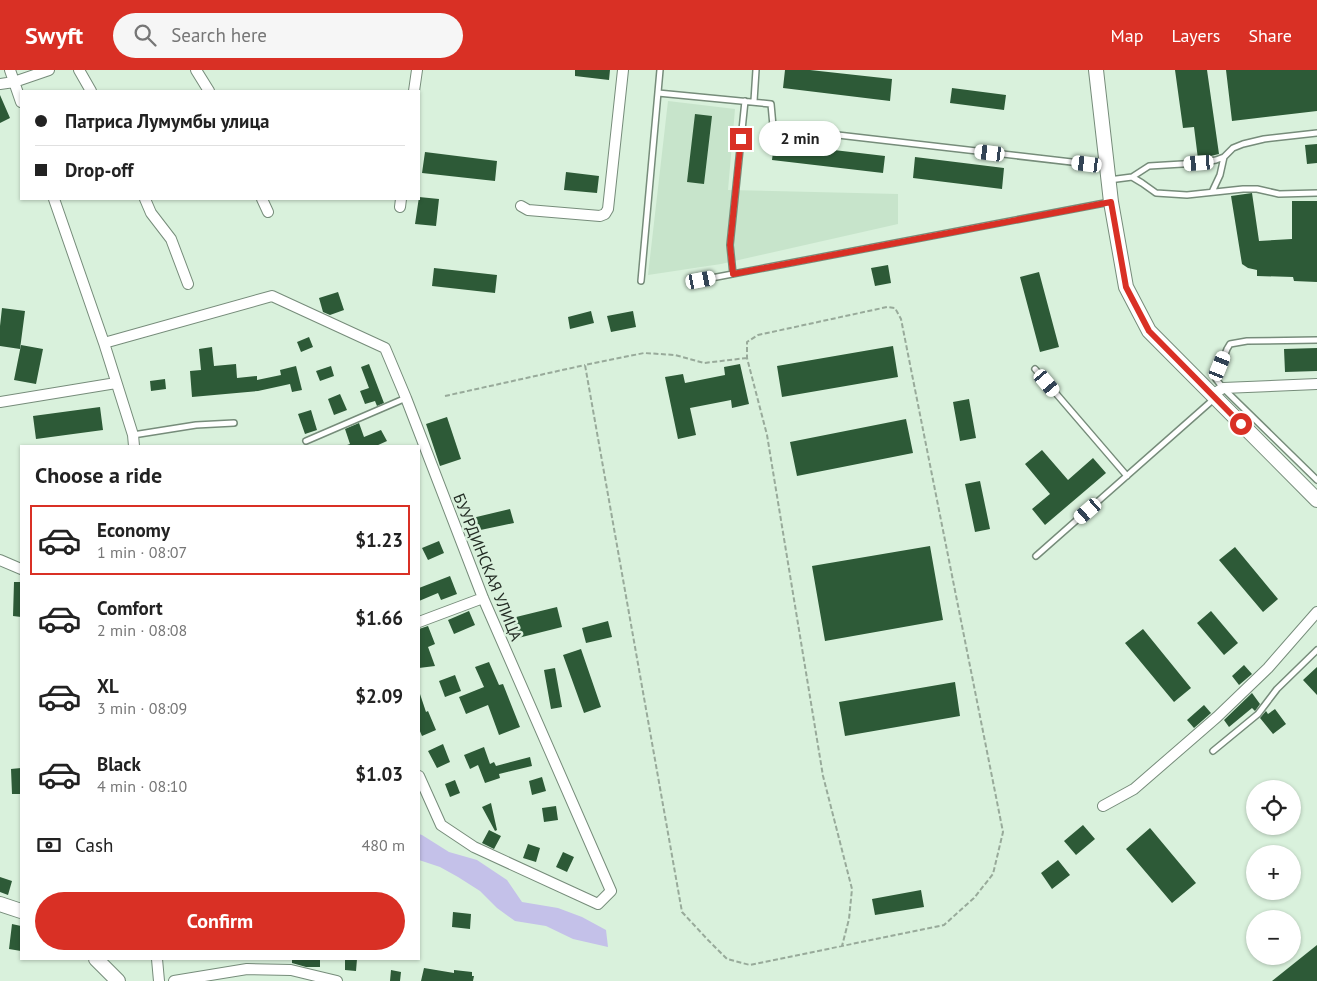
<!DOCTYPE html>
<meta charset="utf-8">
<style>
:root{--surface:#fff;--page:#f6f6f6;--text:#222;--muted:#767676;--line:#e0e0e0;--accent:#d93025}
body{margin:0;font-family:"PT Sans",sans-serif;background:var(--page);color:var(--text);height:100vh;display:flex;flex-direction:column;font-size:19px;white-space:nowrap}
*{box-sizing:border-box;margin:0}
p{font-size:16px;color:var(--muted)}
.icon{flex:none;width:28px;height:28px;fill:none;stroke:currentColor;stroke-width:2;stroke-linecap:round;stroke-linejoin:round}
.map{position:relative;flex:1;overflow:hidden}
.panel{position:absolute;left:20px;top:375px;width:400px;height:515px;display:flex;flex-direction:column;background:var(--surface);border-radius:0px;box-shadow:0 1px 4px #0004}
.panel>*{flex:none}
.hud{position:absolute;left:20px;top:20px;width:400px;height:110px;border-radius:0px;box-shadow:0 1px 4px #0004;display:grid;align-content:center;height:110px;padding:0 15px;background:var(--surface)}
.tools{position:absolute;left:1246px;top:710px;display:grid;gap:10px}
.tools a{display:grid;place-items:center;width:55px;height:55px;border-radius:50%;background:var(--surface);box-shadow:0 1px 4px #0004;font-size:25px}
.end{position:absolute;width:22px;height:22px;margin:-11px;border:6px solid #d93025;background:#fff;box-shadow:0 0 0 2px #fff}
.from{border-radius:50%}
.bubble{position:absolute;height:35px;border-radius:18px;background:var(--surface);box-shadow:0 1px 4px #0004;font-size:16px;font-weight:700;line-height:35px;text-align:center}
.car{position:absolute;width:15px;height:30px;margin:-15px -8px;border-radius:6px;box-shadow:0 0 4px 1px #0007;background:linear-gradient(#fff 24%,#345 0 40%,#fff 0 76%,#345 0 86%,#fff 0)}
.hud b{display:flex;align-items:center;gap:18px;height:48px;font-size:19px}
.hud b+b{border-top:1px solid var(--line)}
.hud i{width:12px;height:12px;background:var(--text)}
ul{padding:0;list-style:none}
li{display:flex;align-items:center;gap:15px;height:70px;margin:0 10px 8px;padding:0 5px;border:2px solid transparent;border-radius:0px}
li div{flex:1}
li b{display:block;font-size:19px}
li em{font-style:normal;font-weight:700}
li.on{border-color:var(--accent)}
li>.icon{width:45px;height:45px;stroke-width:1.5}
h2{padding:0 15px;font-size:22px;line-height:60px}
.pay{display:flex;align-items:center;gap:12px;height:55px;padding:0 15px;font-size:19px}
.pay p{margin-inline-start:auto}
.cta{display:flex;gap:10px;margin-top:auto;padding:10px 15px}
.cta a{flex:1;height:58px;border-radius:30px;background:var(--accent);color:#fff;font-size:20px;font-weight:700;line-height:58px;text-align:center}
header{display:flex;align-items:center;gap:30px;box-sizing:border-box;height:70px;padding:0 25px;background:var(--accent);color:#fff}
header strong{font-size:24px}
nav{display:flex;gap:28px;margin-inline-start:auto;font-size:18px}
.search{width:350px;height:45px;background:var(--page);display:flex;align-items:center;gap:12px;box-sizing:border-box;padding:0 18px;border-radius:28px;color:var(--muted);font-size:19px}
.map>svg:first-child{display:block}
.built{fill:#c7e4cb}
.green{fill:#c4c1e9}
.building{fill:#2d5a37}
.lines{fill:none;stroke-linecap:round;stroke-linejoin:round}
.service-casing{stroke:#768c7a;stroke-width:8}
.minor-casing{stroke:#768c7a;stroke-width:12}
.tertiary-casing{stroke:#768c7a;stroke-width:16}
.path{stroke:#98aa9a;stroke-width:2;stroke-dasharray:5 2.5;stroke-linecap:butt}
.service{stroke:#fff;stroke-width:5}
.minor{stroke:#fff;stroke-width:10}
.tertiary{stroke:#fff;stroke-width:14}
.route{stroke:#d93025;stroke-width:6}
.labels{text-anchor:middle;stroke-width:5;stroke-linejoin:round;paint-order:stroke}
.street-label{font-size:16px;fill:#242d25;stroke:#d9f1dc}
</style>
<header>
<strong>Swyft</strong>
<div class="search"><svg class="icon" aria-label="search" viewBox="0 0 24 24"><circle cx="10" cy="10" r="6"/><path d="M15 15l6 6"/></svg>Search here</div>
<nav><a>Map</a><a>Layers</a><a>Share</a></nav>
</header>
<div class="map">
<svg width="1317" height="911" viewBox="0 0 1317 911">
<rect width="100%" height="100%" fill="#d9f1dc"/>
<path class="built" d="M668 31 735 39 728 120 898 124V154L721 194 648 205Z"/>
<path class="green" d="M419 764 422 765 449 782 477 790 507 810 522 832 558 838 582 847 606 860 608 877 573 869 546 856 515 851 497 838 480 821 458 807 440 797 419 790Z"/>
<path class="building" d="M575 0H610L609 10 575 6Z
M785 0H810L892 9 890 31 783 18Z
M1175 0H1207L1219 84 1198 89 1194 57 1183 58Z
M1226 0H1317V41L1232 51Z
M952 18 1006 25 1004 40 950 33Z
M0 25 10 48 0 53Z
M695 44 712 46 704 114 687 112Z
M774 73 885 86 883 103 772 90Z
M1317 74V93L1307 94 1305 75Z
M425 82 497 91 495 111 422 103Z
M915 87 1004 98 1002 119 913 108Z
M566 102 599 106 597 123 564 120Z
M1252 123 1259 171 1292 169V131H1317V212L1294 211 1293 207 1257 206V200L1248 198 1242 194 1231 126Z
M419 127 439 129 436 156 415 154Z
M888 195 891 213 875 216 871 198Z
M434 198 497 205 495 223 432 216Z
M1039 202 1059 277 1040 282 1020 207Z
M338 222 344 240 330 245 323 242 319 228Z
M2 238 25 241 20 279 0 276V256Z
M591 241 594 253 570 259 568 247Z
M633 241 636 257 611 262 607 246Z
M309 267 313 277 301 282 297 272Z
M21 275 43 279 36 314 14 310Z
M893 276 898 307 782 327 777 296Z
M212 277 214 296 236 294 237 308 257 306V310L281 305 280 300 296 296 302 320 292 322 290 314 258 321 192 327 190 301 201 300 199 279Z
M1317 278V301L1285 302 1284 279Z
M369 294 384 333 377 336 375 331 365 334 360 321 369 318 361 297Z
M740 294 749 334 732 338 731 330 690 338 696 365 678 369 665 307 683 304 685 313 725 305 724 297Z
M331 296 334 306 320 311 316 301Z
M165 309 166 319 151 321 150 311Z
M340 324 347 340 334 345 328 329Z
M969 329 976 368 960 371 953 332Z
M100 337 103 360 36 369 33 346Z
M311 340 317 360 305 364 298 344Z
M447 347 461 389 440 396 426 354Z
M906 349 913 383 797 406 790 372Z
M359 353 364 367 381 360 387 371 376 376H344L350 374 345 359Z
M1042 380 1068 410 1093 388 1106 403 1045 455 1032 439 1050 424 1025 394Z
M980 411 990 459 975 462 965 414Z
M510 439 514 453 471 462 468 449Z
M439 471 444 483 428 490 422 478Z
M930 476 943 550 825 571 812 496Z
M1235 477 1278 529 1263 542 1219 490Z
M450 506 457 524 441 530 438 523 419 531V518Z
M14 512H21V547L13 546Z
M557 537 562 557 518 568 512 548Z
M469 541 475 555 454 564 448 550Z
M1211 541 1238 573 1224 585 1197 553Z
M608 551 612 567 586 573 582 558Z
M428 556 435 574 428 577 435 596 419 598V559Z
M1143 559 1191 618 1174 632 1125 573Z
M581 579 601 637 584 643 563 585Z
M489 592 499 615 503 614 520 657 499 665 488 635 466 644 459 627 484 617 475 597Z
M1244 595 1252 604 1239 615 1232 606Z
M1317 597V625L1303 610Z
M555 598 562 637 551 639 544 600Z
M455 605 461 621 445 627 439 611Z
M955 612 960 646 845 666 839 632Z
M1252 623 1260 634 1255 641 1252 638 1229 657 1224 650Z
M419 624H420L426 642 428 641 436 660 422 666 419 659Z
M1204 635 1211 643 1194 658 1187 650Z
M1275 639 1286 654 1273 664 1260 648 1266 641 1268 644Z
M443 674 450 692 437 698 428 681Z
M484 677 490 694 494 692 496 696 530 687 532 696 499 704 500 708 485 713 478 695 470 699 464 685Z
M21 698V724H12L11 699Z
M542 707 546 721 532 725 529 711Z
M455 710 460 723 450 727 445 714Z
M491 733 497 760 495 761 482 737Z
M556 736 558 750 544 752 542 738Z
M1083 755 1095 769 1076 785 1064 771Z
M1150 758 1196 813 1172 833 1126 779Z
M489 760 501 766 494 779 482 773Z
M528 774 540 778 536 792 523 788Z
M563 782 574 787 567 802 556 797Z
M1058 790 1070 805 1052 819 1041 803Z
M0 807 12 811 8 825 0 822Z
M921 820 924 837 875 845 872 829Z
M453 842 471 844 470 859 452 857Z
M12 854 21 856V881L9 879Z
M1317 875V911H1272Z
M292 889H320V897H306L292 893Z
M345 889H357L356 901 345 900Z
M424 898 454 903V900L472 902V906H474L473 911H421Z
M391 900 401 902 400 911H390Z"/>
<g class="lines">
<g class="service-casing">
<path id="service" d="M658 23 771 34 773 56 777 58 1106 96
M754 31 756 0
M1132 107 1149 96 1199 93 1216 90 1224 87 1233 78 1243 74 1264 69 1317 63
M1109 110 1132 107 1142 113 1156 123 1187 125 1243 119H1257L1279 124 1317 123
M1212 122 1220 105 1224 87
M733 204 730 175 745 31
M701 210 1110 132
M641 211 660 0
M1317 270 1247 271 1230 274 1227 279 1216 309 1223 318 1317 410
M1035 299 1127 406
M133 365 196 355 234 353
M306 371 406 328
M1036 486 1215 328
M1213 681 1258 644 1277 619 1317 580"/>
</g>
<g class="minor-casing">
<path id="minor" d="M10 0 21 32
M79 0 91 21
M196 0 209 21
M0 14 14 12 49 0
M414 21 417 0
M54 129 104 273 133 365 134 376
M145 129 151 143 171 169 188 214
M262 129 268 142
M521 136 528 140 600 146 605 144 608 139 623 0
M400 137 401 129
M104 273 272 226 385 278 406 328 483 528 611 821 598 834 474 777 441 755 419 706
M1212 325 1223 318 1317 314
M0 332 116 313
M0 490 21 499
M419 552 483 528
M1103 736 1134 719 1217 647 1268 598 1317 542
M157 889 159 911
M174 911 247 899 291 900 337 911"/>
</g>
<g class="tertiary-casing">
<path id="tertiary" d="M1096 0 1111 132 1126 217 1149 261 1317 430
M0 834 21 841
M96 889 118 911"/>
</g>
<path class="path" d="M747 288 704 293 675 285 644 283 585 295 682 842 708 870 727 889 750 895 944 855 974 828 993 804 1003 762 901 249 895 238 887 237 758 265 747 272V288L767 365 823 706 852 819 849 849 842 876
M445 326 585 295"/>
<use href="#service" class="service"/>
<use href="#minor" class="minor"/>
<use href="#tertiary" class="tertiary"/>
</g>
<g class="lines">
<path class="route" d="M741 69 730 175 733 204 1111 132 1126 217 1149 261 1241 354"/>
</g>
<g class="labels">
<g class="street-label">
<text transform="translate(488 497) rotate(68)" y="6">БУУРДИНСКАЯ УЛИЦА</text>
</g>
</g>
</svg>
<div class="tools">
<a><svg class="icon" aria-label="locate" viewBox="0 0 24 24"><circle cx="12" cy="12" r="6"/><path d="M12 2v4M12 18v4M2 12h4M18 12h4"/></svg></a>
<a>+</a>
<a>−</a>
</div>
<i class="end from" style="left:1241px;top:354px"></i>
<i class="end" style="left:741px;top:69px"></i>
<div class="bubble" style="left:759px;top:51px;width:82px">2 min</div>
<i class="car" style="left:990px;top:83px;rotate:277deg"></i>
<i class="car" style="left:1199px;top:93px;rotate:266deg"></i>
<i class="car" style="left:1087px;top:94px;rotate:277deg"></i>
<i class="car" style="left:701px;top:210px;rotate:79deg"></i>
<i class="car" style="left:1220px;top:296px;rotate:22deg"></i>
<i class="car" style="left:1047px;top:313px;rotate:140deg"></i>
<i class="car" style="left:1088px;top:441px;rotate:229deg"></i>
<div class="hud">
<b><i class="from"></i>Патриса Лумумбы улица</b>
<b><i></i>Drop-off</b>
</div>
<section class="panel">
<h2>Choose a ride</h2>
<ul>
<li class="on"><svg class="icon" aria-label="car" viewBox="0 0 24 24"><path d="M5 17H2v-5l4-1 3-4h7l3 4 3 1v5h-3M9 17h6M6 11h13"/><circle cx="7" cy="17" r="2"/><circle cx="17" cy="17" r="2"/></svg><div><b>Economy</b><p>1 min · 08:07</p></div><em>$1.23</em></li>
<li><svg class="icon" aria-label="car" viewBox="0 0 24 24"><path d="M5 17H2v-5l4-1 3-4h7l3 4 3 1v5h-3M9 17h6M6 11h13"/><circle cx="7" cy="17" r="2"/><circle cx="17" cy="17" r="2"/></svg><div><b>Comfort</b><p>2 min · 08:08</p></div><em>$1.66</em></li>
<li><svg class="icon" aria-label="car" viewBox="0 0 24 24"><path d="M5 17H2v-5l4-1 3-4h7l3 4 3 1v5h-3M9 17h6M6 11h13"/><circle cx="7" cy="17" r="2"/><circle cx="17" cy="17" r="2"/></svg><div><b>XL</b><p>3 min · 08:09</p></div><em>$2.09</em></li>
<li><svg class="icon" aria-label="car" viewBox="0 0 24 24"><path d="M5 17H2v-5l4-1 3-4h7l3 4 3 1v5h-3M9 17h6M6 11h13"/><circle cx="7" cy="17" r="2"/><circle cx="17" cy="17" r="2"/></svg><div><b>Black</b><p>4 min · 08:10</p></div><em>$1.03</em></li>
</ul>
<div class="pay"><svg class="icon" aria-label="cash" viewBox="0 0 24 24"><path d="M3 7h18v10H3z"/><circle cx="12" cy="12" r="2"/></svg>Cash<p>480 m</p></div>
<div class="cta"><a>Confirm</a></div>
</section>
</div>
